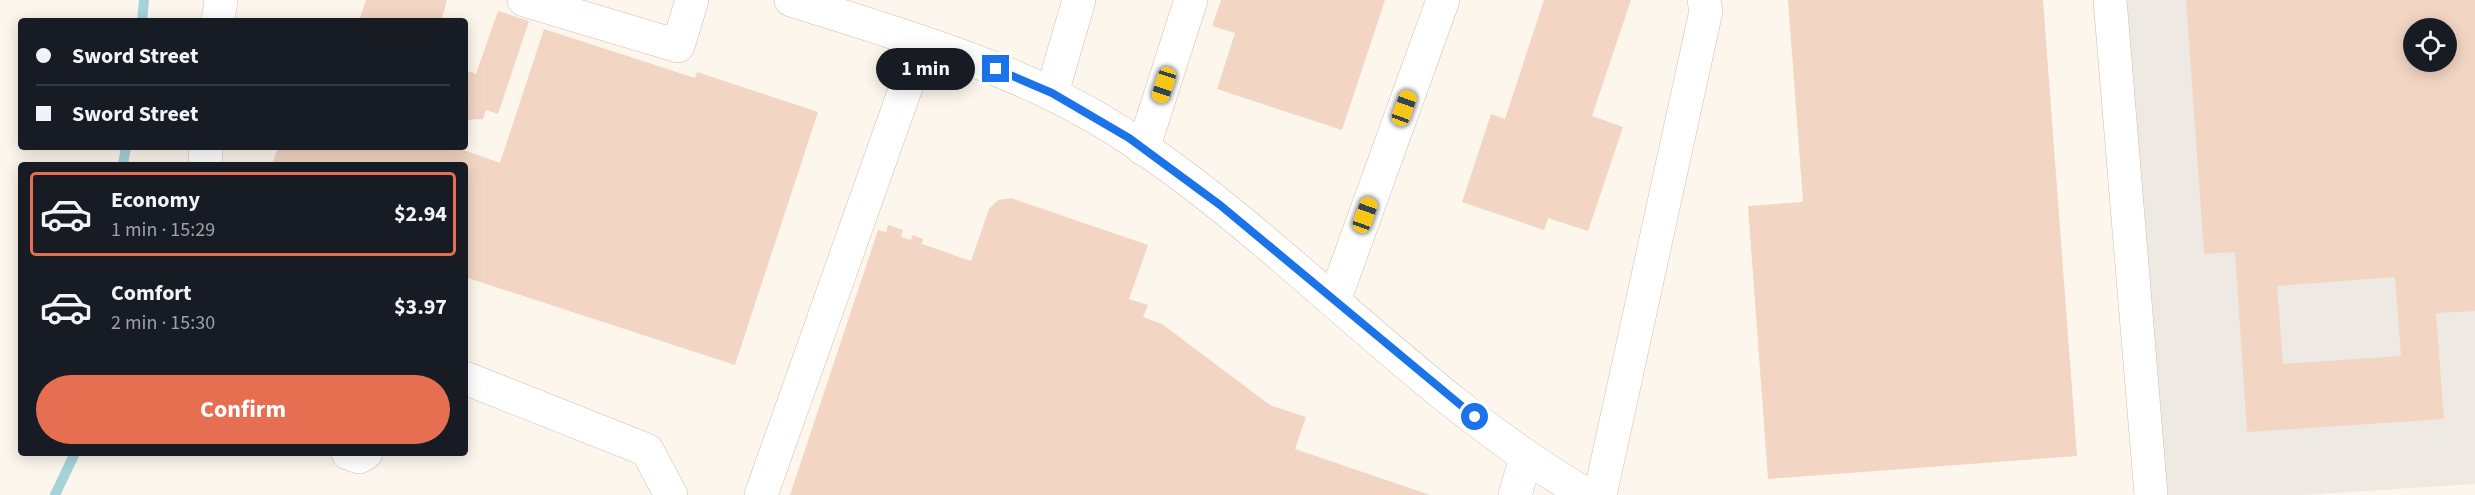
<!DOCTYPE html>
<meta charset="utf-8">
<style>
:root{--surface:#171b24;--page:#20242c;--text:#f1f3f6;--muted:#9ea1a6;--line:#363941;--accent:#e76f51}
body{margin:0;font-family:"Source Sans 3",sans-serif;background:var(--page);color:var(--text);height:100vh;display:flex;flex-direction:column;font-size:22px;white-space:nowrap}
*{box-sizing:border-box;margin:0}
p{font-size:20px;color:var(--muted)}
.icon{flex:none;width:33px;height:33px;fill:none;stroke:currentColor;stroke-width:2;stroke-linecap:round;stroke-linejoin:round}
.map{position:relative;flex:1;overflow:hidden}
.details{position:absolute;left:18px;top:162px;width:450px;height:294px;display:flex;flex-direction:column;background:var(--surface);border-radius:6px;box-shadow:0 3px 15px #0003}
.details>*{flex:none}
.banner{position:absolute;left:18px;top:18px;width:450px;height:132px;border-radius:6px;box-shadow:0 3px 15px #0003;display:grid;align-content:center;height:132px;padding:0 18px;background:var(--surface)}
.tools{position:absolute;left:2403px;top:18px;display:grid;gap:12px}
.tools a{display:grid;place-items:center;width:54px;height:54px;border-radius:50%;background:var(--surface);box-shadow:0 3px 15px #0003;font-size:30px}
.end{position:absolute;width:27px;height:27px;margin:-14px;border:8px solid #1a73e8;background:#fff;box-shadow:0 0 0 3px #fff}
.from{border-radius:50%}
.bubble{position:absolute;height:42px;border-radius:21px;background:var(--surface);box-shadow:0 3px 15px #0003;font-size:20px;font-weight:700;line-height:42px;text-align:center}
.car{position:absolute;width:18px;height:36px;margin:-18px -9px;border-radius:8px;box-shadow:0 0 4px 2px #0007;background:linear-gradient(#f5c518 24%,#345 0 40%,#f5c518 0 76%,#345 0 86%,#f5c518 0)}
.banner b{display:flex;align-items:center;gap:21px;height:57px;font-size:22px}
.banner b+b{border-top:2px solid var(--line)}
.banner i{width:15px;height:15px;background:var(--text)}
ul{padding:10px 0 0;list-style:none}
li{display:flex;align-items:center;gap:18px;height:84px;margin:0 12px 9px;padding:0 6px;border:3px solid transparent;border-radius:6px}
li div{flex:1}
li b{display:block;font-size:22px}
li em{font-style:normal;font-weight:700}
li.current{border-color:var(--accent)}
li>.icon{width:54px;height:54px;stroke-width:1.5}
.action{display:flex;gap:12px;margin-top:auto;padding:12px 18px}
.action a{flex:1;height:69px;border-radius:36px;background:var(--accent);color:#fff;font-size:24px;font-weight:700;line-height:69px;text-align:center}
.map>svg:first-child{display:block}
.industrial{fill:#efe9e4;fill-rule:evenodd}
.lines{fill:none;stroke-linecap:round;stroke-linejoin:round}
.stream{stroke:#a5d3da;stroke-width:10}
.building{fill:#f3d5c3;fill-rule:evenodd}
.minor-casing{stroke:#d1beb0;stroke-width:34}
.minor{stroke:#fff;stroke-width:33}
.route{stroke:#1a73e8;stroke-width:8}
</style>
<div class="map">
<svg width="2475" height="495" viewBox="0 0 2475 495">
<rect width="100%" height="100%" fill="#fdf6ec"/>
<path class="industrial" d="M2102 0H2475V484L2303 495H2135ZM2414 28H2446V62H2414Z"/>
<g class="lines">
<path class="stream" d="M142 21 144 0
M123 165 126 147
M55 495 75 453"/>
</g>
<path class="building" d="M366 0H447L441 21H359Z
M1221 0H1385L1342 130 1217 89 1235 33 1212 26Z
M1544 0H1631L1592 116 1623 127 1588 231 1548 218 1544 230 1462 202 1491 114 1505 119Z
M1788 0H2043L2077 456 1768 479 1748 206 1803 202Z
M2186 0H2475V311L2436 313 2444 419 2247 432 2235 252 2204 254ZM2414 28H2446V62H2414ZM2395 277 2401 356 2283 364 2277 286Z
M498 11 529 21 498 114 486 110 483 119 465 120V104L469 103 465 102V84L469 71 476 74Z
M544 29 695 78 697 72 818 112 735 365 465 277V165H272L278 147H455L500 163Z
M1011 198 1148 245 1129 299 1148 305 1143 317 1162 324 1270 405 1306 417 1295 449 1430 495H790L878 230 886 232 888 225 903 230 901 237 911 240 913 235 923 239 922 244 971 261 989 209 998 200Z"/>
<g class="lines">
<g class="minor-casing">
<path id="minor" d="M524 0 678 46 692 0
M791 0C907 37 1027 70 1129 138 1290 245 1419 397 1587 495
M2110 0 2151 495
M218 21 221 0
M1052 93 1079 0
M1143 149 1191 0
M205 165 206 147
M1334 301 1443 0
M465 378 647 450 671 495
M348 453 359 457 366 453
M761 495 922 42
M1515 495 1526 458
M1600 495 1706 11 1704 0"/>
</g>
<use href="#minor" class="minor"/>
</g>
<g class="lines">
<path class="route" d="M996 69 1052 93 1129 138 1220 205 1475 417"/>
</g>
</svg>
<div class="tools">
<a><svg class="icon" aria-label="locate" viewBox="0 0 24 24"><circle cx="12" cy="12" r="6"/><path d="M12 2v4M12 18v4M2 12h4M18 12h4"/></svg></a>
</div>
<i class="end from" style="left:1475px;top:417px"></i>
<i class="end" style="left:996px;top:69px"></i>
<div class="bubble" style="left:876px;top:48px;width:99px">1 min</div>
<i class="car" style="left:1164px;top:85px;rotate:198deg"></i>
<i class="car" style="left:1404px;top:108px;rotate:20deg"></i>
<i class="car" style="left:1365px;top:215px;rotate:20deg"></i>
<div class="banner">
<b><i class="from"></i>Sword Street</b>
<b><i></i>Sword Street</b>
</div>
<section class="details">
<ul>
<li class="current"><svg class="icon" aria-label="car" viewBox="0 0 24 24"><path d="M5 17H2v-5l4-1 3-4h7l3 4 3 1v5h-3M9 17h6M6 11h13"/><circle cx="7" cy="17" r="2"/><circle cx="17" cy="17" r="2"/></svg><div><b>Economy</b><p>1 min · 15:29</p></div><em>$2.94</em></li>
<li><svg class="icon" aria-label="car" viewBox="0 0 24 24"><path d="M5 17H2v-5l4-1 3-4h7l3 4 3 1v5h-3M9 17h6M6 11h13"/><circle cx="7" cy="17" r="2"/><circle cx="17" cy="17" r="2"/></svg><div><b>Comfort</b><p>2 min · 15:30</p></div><em>$3.97</em></li>
</ul>
<div class="action"><a>Confirm</a></div>
</section>
</div>
